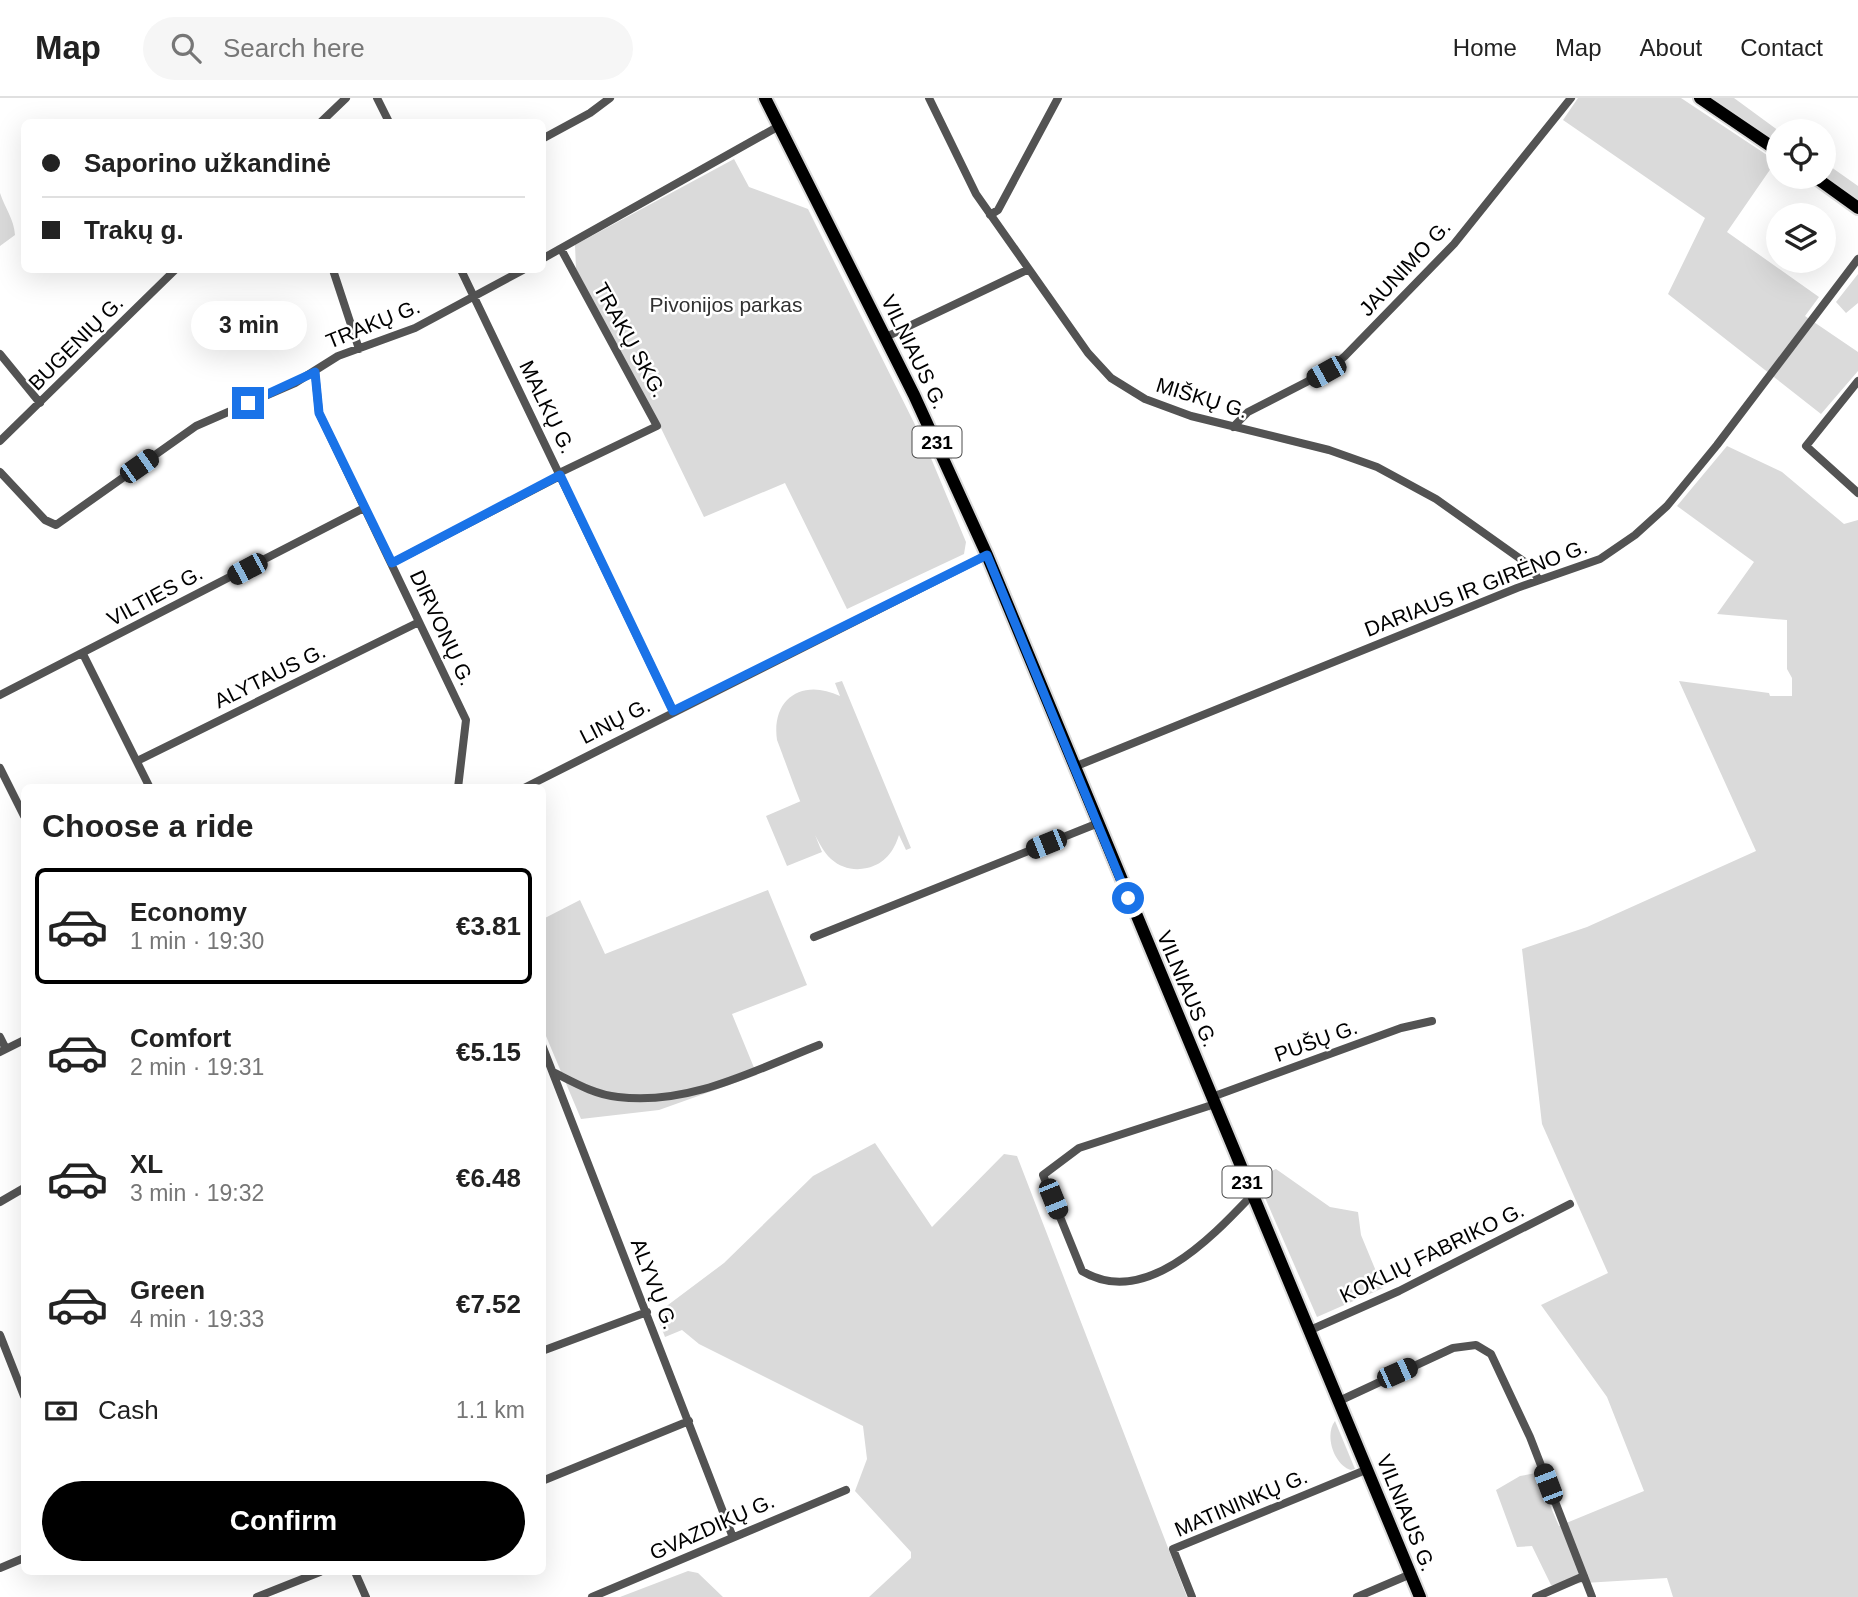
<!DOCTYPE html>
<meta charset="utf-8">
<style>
:root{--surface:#fff;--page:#f6f6f6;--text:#222;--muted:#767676;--line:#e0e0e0;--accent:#000}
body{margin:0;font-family:Helvetica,sans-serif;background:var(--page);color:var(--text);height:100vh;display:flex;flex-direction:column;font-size:26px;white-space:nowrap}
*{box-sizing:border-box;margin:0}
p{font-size:23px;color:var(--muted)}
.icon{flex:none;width:38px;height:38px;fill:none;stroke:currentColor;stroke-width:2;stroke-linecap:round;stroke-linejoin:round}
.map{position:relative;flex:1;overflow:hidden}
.drawer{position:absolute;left:21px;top:686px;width:525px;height:791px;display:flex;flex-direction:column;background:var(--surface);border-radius:10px;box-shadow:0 7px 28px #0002}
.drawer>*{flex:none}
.hud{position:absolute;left:21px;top:21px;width:525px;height:154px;border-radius:10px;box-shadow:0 7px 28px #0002;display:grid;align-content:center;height:154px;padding:0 21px;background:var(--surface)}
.buttons{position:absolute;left:1766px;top:21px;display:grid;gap:14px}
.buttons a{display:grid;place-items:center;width:70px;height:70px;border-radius:50%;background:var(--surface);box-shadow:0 7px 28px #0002;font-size:35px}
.end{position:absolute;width:32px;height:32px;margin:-16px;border:9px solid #1a73e8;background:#fff;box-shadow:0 0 0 4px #fff}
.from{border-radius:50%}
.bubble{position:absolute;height:49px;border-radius:24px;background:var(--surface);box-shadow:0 7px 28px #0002;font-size:23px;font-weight:700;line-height:49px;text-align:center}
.car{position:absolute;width:21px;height:42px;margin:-21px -10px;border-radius:9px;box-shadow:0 0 5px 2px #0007;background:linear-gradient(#222 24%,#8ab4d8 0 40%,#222 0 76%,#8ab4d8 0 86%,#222 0)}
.hud b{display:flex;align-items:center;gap:24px;height:66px;font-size:26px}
.hud b+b{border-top:2px solid var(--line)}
.hud i{width:18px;height:18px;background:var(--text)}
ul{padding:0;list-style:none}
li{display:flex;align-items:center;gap:21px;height:116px;margin:0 14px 10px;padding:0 7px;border:4px solid transparent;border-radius:10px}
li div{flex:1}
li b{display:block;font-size:26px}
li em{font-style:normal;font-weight:700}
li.current{border-color:var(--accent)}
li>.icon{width:63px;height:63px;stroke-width:1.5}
h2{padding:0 21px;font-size:32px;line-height:84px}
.pay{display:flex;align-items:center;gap:18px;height:77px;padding:0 21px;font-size:26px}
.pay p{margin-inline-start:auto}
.cta{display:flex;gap:14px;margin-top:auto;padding:14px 21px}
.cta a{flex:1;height:80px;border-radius:42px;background:var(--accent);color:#fff;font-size:28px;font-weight:700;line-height:80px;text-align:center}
header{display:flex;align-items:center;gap:42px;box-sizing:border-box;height:98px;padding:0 35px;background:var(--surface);border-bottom:2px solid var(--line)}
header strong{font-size:33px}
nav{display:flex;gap:38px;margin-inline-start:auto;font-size:24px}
.search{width:490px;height:63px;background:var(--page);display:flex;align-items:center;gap:18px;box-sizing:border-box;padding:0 24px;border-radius:38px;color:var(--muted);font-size:26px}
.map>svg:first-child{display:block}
.green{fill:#dadada}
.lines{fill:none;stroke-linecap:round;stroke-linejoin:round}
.primary-casing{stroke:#dbdbdb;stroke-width:16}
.minor{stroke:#535353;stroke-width:8}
.primary{stroke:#000;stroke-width:12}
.route{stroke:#1a73e8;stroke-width:9}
.labels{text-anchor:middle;stroke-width:5;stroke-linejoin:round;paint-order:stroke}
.shield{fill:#fff;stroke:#4c4c4c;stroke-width:2}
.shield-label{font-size:19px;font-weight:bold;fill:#000}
.street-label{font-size:21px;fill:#000;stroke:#fff}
.park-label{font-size:21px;fill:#313131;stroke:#fff}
</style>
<header>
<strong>Map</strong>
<div class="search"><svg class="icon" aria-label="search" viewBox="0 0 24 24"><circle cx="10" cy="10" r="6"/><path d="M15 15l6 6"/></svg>Search here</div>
<nav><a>Home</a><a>Map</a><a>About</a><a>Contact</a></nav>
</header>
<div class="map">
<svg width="1858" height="1499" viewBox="0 0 1858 1499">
<rect width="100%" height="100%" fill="#fff"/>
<path class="green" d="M1578 0H1681L1776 63 1727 134 1819 199 1805 218 1858 254V273L1821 316 1668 196 1705 120 1563 22Z
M1712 0H1734L1779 33 1778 45Z
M734 61 749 89 808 111 928 353 966 444 964 456 847 511 785 385 704 419 659 326 576 171 575 147Z
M1824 64 1858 88V101L1824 77Z
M0 95C5 110 14 121 15 137L0 148Z
M1858 176V205L1846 215 1836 204Z
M1727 348 1782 374 1844 426 1858 422V1499H1673L1667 1480 1551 1487 1532 1448 1517 1449 1496 1392 1520 1378 1536 1375 1559 1428 1644 1393 1607 1299 1541 1207 1608 1175 1542 1026 1522 851 1587 829 1756 753 1679 583 1769 595 1770 598H1792V580L1787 571V522L1717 516 1754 464 1677 408Z
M842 583 911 750 906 752 899 737C894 753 885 766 867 770 854 773 841 770 831 761 813 746 787 667 777 642 771 600 803 580 840 598L835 585Z
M801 703 822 754 787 768 766 718Z
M768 792 807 887 732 916 757 977 659 1012 581 1021 543 931V821L580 802 605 856Z
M875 1045 932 1129 1004 1056 1017 1058 1187 1499H869L911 1460V1454L855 1393 867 1361 863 1328 699 1246 682 1232 665 1239 656 1216 724 1165 813 1078Z
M1276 1071 1330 1109 1358 1114 1361 1137 1383 1190 1317 1219 1256 1079Z
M1335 1323 1355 1371 1351 1372C1334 1367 1324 1337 1335 1323Z
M688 1473 698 1475 723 1499H620Z"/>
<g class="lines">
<g class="primary-casing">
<path id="primary" d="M765 0 914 297 987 457 1420 1499
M1700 0 1778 53
M1815 79 1858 110"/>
</g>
<path class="minor" d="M377 0 389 24
M929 0 976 96 1088 255 1111 280 1145 301 1191 318 1329 352 1377 369 1436 401 1529 467 1539 482
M321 24 346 0
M542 41 590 15 610 0
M990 117 998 112 1058 0
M542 161 779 28
M333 172 359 251
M461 172 673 613
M886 239 1027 172
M0 256 40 305
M315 274 319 315 466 622 458 690
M1858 283 1806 348 1858 395
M1233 329 1248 314 1326 274 1345 258 1454 146 1571 0
M0 343 175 172
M0 374 45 422 56 427 196 328 295 285 338 258 415 230 523 172
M559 375 657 328 561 151
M392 465 560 378
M83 556 150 690
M0 597 364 410
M137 663 419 524
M1074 669 1517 490 1600 461 1635 437 1667 408 1717 347 1858 161
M0 670 24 718
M524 690 987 457
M814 839 1096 726
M0 939 6 951
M542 947 732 1437
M0 954 24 942
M553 974C573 984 595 997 618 999 689 1008 755 972 819 947
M1212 999 1401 930 1432 923
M1215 1006 1079 1050 1043 1077 1082 1173C1145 1211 1212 1139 1252 1097
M0 1104 24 1090
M1308 1233 1399 1193 1570 1106
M0 1237 24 1298
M542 1253 647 1214
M1339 1303 1453 1250 1476 1247 1491 1256 1530 1339 1592 1499
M542 1383 689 1323
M0 1470 24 1460
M355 1474 366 1499
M257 1499 320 1474
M592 1499 846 1392
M1192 1499 1173 1451 1368 1371
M1357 1499 1411 1476
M1536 1499 1584 1478"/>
<use href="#primary" class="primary"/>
</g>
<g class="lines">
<path class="route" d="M248 305 315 274 319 315 392 465 560 377 673 613 987 457 1128 800"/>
</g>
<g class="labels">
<g class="shield">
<rect x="912.5" y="328.5" width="49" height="31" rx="5"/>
<rect x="1222.5" y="1068.5" width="49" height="31" rx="5"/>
</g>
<g class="shield-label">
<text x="937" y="351">231</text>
<text x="1247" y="1091">231</text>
</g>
<g class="street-label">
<text transform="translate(1405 170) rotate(-47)" y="7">JAUNIMO G.</text>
<text transform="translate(373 226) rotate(-22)" y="7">TRAKŲ G.</text>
<text transform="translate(630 242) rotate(61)" y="7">TRAKŲ SKG.</text>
<text transform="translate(76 245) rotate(-45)" y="7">BUGENIŲ G.</text>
<text transform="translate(914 254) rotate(64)" y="7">VILNIAUS G.</text>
<text transform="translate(1202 300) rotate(17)" y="7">MIŠKŲ G.</text>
<text transform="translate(547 309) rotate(64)" y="7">MALKŲ G.</text>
<text transform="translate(1476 490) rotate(-21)" y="7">DARIAUS IR GIRĖNO G.</text>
<text transform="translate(155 498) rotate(-28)" y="7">VILTIES G.</text>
<text transform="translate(442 530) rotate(65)" y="7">DIRVONŲ G.</text>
<text transform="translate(270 578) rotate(-26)" y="7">ALYTAUS G.</text>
<text transform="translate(615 623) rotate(-27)" y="7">LINŲ G.</text>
<text transform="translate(1187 891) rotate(67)" y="7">VILNIAUS G.</text>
<text transform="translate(1316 943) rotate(-20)" y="7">PUŠŲ G.</text>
<text transform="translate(1432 1155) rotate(-26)" y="7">KOKLIŲ FABRIKO G.</text>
<text transform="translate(654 1186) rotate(69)" y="7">ALYVŲ G.</text>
<text transform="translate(1241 1405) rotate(-23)" y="7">MATININKŲ G.</text>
<text transform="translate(1406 1415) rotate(68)" y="7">VILNIAUS G.</text>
<text transform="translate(712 1429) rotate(-24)" y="7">GVAZDIKŲ G.</text>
</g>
<g class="park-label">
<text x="726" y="214">Pivonijos parkas</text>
</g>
</g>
</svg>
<div class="buttons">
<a><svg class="icon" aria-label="locate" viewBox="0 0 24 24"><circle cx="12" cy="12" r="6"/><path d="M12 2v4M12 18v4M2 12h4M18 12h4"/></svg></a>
<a><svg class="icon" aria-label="layers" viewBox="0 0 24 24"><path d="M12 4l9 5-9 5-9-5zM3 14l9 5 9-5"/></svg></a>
</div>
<i class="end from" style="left:1128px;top:800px"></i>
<i class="end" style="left:248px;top:305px"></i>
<div class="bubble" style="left:191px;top:203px;width:116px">3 min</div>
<i class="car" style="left:1326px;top:274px;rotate:241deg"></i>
<i class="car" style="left:139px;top:368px;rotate:55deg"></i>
<i class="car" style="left:247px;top:471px;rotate:242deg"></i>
<i class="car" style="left:1046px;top:746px;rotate:248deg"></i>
<i class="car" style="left:1053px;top:1101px;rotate:158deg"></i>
<i class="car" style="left:1397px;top:1275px;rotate:66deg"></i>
<i class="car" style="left:1548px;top:1386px;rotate:339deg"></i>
<div class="hud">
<b><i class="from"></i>Saporino užkandinė</b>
<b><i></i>Trakų g.</b>
</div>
<section class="drawer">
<h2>Choose a ride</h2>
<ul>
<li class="current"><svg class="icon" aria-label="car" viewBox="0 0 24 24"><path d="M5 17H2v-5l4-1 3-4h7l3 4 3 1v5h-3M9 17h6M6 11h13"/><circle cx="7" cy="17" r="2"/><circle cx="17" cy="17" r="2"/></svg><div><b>Economy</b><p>1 min · 19:30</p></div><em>€3.81</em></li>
<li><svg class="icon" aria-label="car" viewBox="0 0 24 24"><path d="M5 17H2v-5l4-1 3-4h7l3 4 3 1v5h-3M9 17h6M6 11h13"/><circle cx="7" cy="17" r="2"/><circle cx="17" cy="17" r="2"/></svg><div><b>Comfort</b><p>2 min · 19:31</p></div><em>€5.15</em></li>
<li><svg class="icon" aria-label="car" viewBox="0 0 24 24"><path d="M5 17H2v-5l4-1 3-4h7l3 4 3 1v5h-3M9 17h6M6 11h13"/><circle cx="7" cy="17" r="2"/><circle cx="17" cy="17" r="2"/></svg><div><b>XL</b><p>3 min · 19:32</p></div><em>€6.48</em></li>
<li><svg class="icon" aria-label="car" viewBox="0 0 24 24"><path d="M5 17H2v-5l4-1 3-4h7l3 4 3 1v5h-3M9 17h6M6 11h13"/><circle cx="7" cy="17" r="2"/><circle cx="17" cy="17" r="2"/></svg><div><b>Green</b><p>4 min · 19:33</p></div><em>€7.52</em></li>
</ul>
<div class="pay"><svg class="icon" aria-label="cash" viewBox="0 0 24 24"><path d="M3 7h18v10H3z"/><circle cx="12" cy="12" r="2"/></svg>Cash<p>1.1 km</p></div>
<div class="cta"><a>Confirm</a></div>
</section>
</div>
